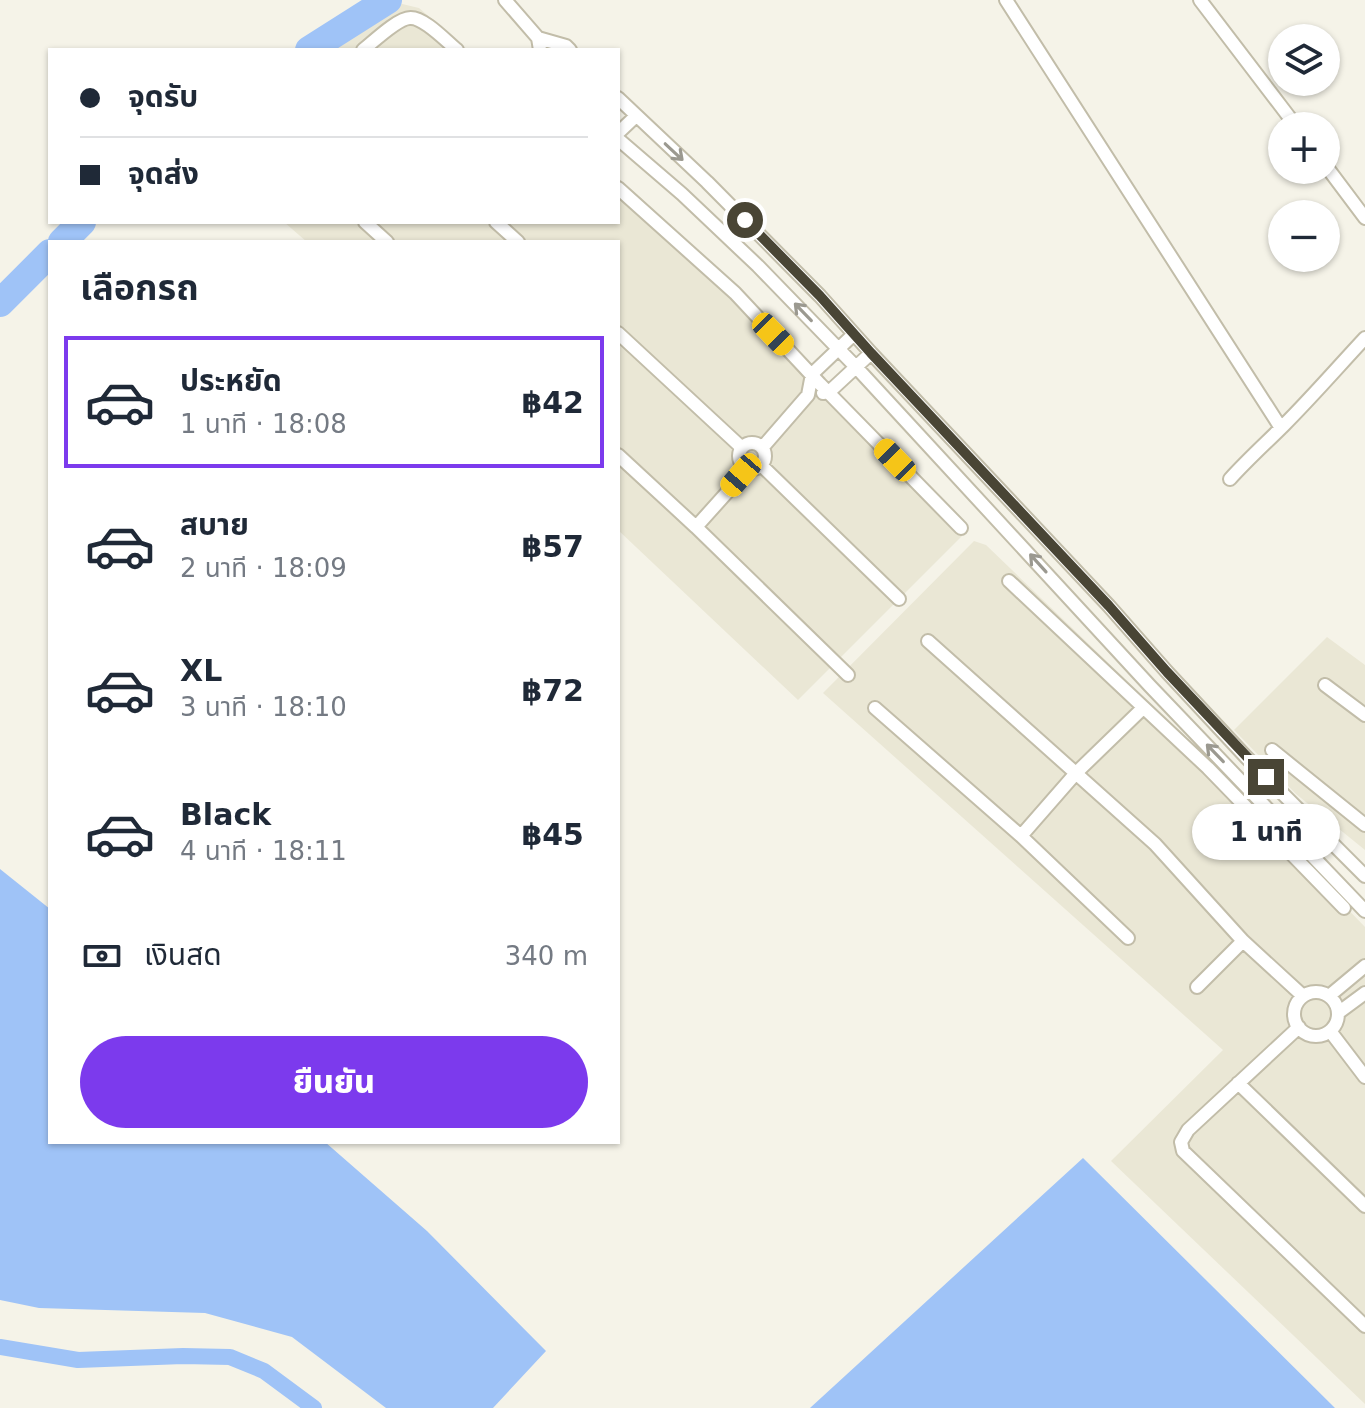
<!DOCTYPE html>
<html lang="th">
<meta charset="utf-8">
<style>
:root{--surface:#fff;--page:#f6f6f7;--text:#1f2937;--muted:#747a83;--line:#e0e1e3;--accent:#7c3aed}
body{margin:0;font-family:"DejaVu Sans","Noto Sans Thai",sans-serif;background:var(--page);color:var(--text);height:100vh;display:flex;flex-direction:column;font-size:30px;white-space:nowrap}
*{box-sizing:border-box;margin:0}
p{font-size:26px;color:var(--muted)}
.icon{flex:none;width:44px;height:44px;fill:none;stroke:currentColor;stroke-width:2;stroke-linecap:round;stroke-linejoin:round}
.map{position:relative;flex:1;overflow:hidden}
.details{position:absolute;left:48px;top:240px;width:572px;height:904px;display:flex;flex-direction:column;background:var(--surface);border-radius:0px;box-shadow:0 2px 6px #0004}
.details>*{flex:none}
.banner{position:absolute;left:48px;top:48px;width:572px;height:176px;border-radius:0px;box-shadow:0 2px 6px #0004;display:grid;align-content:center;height:176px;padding:0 32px;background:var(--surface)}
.fabs{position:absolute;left:1268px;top:24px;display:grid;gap:16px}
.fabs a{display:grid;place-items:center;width:72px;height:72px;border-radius:50%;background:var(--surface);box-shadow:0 2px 6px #0004;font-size:40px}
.end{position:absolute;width:36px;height:36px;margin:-18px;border:10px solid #494535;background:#fff;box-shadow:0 0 0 4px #fff}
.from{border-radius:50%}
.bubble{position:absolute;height:56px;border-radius:28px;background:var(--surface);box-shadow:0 2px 6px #0004;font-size:26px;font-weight:800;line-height:56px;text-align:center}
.car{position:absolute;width:24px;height:48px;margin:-24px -12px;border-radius:10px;box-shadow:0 0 6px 2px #0007;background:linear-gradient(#f5c518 24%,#345 0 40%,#f5c518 0 76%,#345 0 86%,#f5c518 0)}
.banner b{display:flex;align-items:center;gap:28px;height:76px;font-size:30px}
.banner b+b{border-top:2px solid var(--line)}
.banner i{width:20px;height:20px;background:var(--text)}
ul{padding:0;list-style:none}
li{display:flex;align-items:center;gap:24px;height:132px;margin:0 16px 12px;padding:0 16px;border:4px solid transparent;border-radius:0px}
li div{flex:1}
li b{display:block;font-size:30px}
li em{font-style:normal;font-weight:800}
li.selected{border-color:var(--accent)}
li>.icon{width:72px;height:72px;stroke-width:1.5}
h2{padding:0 32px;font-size:36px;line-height:96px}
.pay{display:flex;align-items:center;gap:20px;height:88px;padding:0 32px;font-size:30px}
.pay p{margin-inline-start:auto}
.primary-button{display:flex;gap:16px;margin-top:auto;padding:16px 32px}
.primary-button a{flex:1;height:92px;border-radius:48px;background:var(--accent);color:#fff;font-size:32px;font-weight:800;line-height:92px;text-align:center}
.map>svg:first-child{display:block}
.residential{fill:#eae7d5}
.water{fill:#9fc3f7}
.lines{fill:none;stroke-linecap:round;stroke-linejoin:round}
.canal{stroke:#9fc3f7;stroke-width:16}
.river{stroke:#9fc3f7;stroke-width:28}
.street-casing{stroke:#c2bda9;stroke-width:16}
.street{stroke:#fff;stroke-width:12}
.oneway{stroke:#9b9990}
.route{stroke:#494535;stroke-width:10}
</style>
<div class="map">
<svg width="1365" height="1408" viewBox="0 0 1365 1408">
<rect width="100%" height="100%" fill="#f5f3e8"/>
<path class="residential" d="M398 3 419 8 468 50H325Z
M618 178 639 196 837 390 964 534 798 700 618 530V242H307L284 222H618Z
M974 541 986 545 1123 677 1365 927V1404L1111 1161 1223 1050 823 693Z
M1327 637 1365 665V850L1296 794 1234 730Z"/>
<path class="water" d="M0 869 50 909V1142H325L427 1231 546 1351 493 1408H386L292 1337 205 1313 39 1308 0 1300Z
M1083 1158 1335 1408H810Z"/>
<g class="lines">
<path class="canal" d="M0 1347 78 1360 183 1356 230 1357 264 1371 314 1408"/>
<path class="river" d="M309 50 388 0
M62 242 82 222
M0 303 50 253"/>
<g class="street-casing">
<path id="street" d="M505 0 538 38 540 50
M1006 0 1281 428
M1200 0 1296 126
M538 38 566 46 570 50
M363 50C373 42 398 18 410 18 424 17 446 41 457 50
M618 98 707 182 820 296 871 353 1109 606 1167 672 1246 757 1365 876
M618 133 636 116
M618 139 682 194 758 266 856 367 1150 686 1365 911
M1326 166 1365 218
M618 188 735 293 820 384 961 528
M365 222 387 242
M496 222 518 242
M618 333 741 447
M823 393 829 392 871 353
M739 456a13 13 0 1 1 26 0a13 13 0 1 1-26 0Z
M762 448 808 395 812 374 854 334
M618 455 696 527 848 675
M761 465 899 599
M1230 479C1247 460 1266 443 1284 425 1312 397 1338 367 1365 338
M696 527 748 469
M1009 581 1208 768 1344 908
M928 641 1155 844 1243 941 1303 996
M1325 685 1365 715
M875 708 1021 836 1128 938
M1272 750 1365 825
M1021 836 1076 773 1143 708
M1197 987 1243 941
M1294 1014a22 22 0 1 1 44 0a22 22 0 1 1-44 0Z
M1329 996 1365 966
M1338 1013 1365 993
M1299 1027 1188 1130 1181 1142 1183 1151 1365 1326
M1330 1031 1365 1077
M1238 1083 1365 1206"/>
</g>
<use href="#street" class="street"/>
</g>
<defs><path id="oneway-shaft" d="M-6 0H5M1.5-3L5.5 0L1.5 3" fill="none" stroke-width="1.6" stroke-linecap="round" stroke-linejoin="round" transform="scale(2)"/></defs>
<g class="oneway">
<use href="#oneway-shaft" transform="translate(674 152) rotate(43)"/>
<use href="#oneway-shaft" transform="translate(803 312) rotate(-134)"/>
<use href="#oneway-shaft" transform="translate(1038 563) rotate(-132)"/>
<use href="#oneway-shaft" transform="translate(1215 753) rotate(-134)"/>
</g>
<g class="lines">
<path class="route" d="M745 220 820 296 871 353 1109 606 1167 672 1266 777"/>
</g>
</svg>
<div class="fabs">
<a><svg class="icon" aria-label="layers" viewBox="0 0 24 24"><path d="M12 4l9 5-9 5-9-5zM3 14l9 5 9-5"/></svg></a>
<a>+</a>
<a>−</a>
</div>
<i class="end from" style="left:745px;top:220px"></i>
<i class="end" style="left:1266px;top:777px"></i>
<div class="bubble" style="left:1192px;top:804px;width:148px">1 นาที</div>
<i class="car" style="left:773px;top:334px;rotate:136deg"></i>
<i class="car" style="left:895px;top:460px;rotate:316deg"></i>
<i class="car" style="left:741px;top:475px;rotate:221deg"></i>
<div class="banner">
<b><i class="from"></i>จุดรับ</b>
<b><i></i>จุดส่ง</b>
</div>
<section class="details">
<h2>เลือกรถ</h2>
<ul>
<li class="selected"><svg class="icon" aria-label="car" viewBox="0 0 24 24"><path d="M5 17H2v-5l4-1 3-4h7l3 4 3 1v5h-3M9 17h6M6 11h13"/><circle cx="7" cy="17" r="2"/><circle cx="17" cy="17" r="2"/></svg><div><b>ประหยัด</b><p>1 นาที · 18:08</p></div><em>฿42</em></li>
<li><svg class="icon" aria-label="car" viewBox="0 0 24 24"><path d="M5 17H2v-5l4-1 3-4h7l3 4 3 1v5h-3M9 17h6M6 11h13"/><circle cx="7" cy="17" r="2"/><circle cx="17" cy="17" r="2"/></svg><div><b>สบาย</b><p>2 นาที · 18:09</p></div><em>฿57</em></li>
<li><svg class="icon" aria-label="car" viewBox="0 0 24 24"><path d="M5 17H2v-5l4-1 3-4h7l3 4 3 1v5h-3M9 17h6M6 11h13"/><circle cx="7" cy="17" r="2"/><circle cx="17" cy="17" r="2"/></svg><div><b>XL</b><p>3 นาที · 18:10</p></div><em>฿72</em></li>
<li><svg class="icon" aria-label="car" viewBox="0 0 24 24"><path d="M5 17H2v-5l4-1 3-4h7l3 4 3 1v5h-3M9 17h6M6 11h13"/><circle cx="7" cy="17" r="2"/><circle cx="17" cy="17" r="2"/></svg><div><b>Black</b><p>4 นาที · 18:11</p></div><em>฿45</em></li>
</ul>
<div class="pay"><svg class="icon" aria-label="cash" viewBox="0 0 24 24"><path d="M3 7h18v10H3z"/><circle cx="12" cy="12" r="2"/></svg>เงินสด<p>340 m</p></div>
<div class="primary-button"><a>ยืนยัน</a></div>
</section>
</div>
